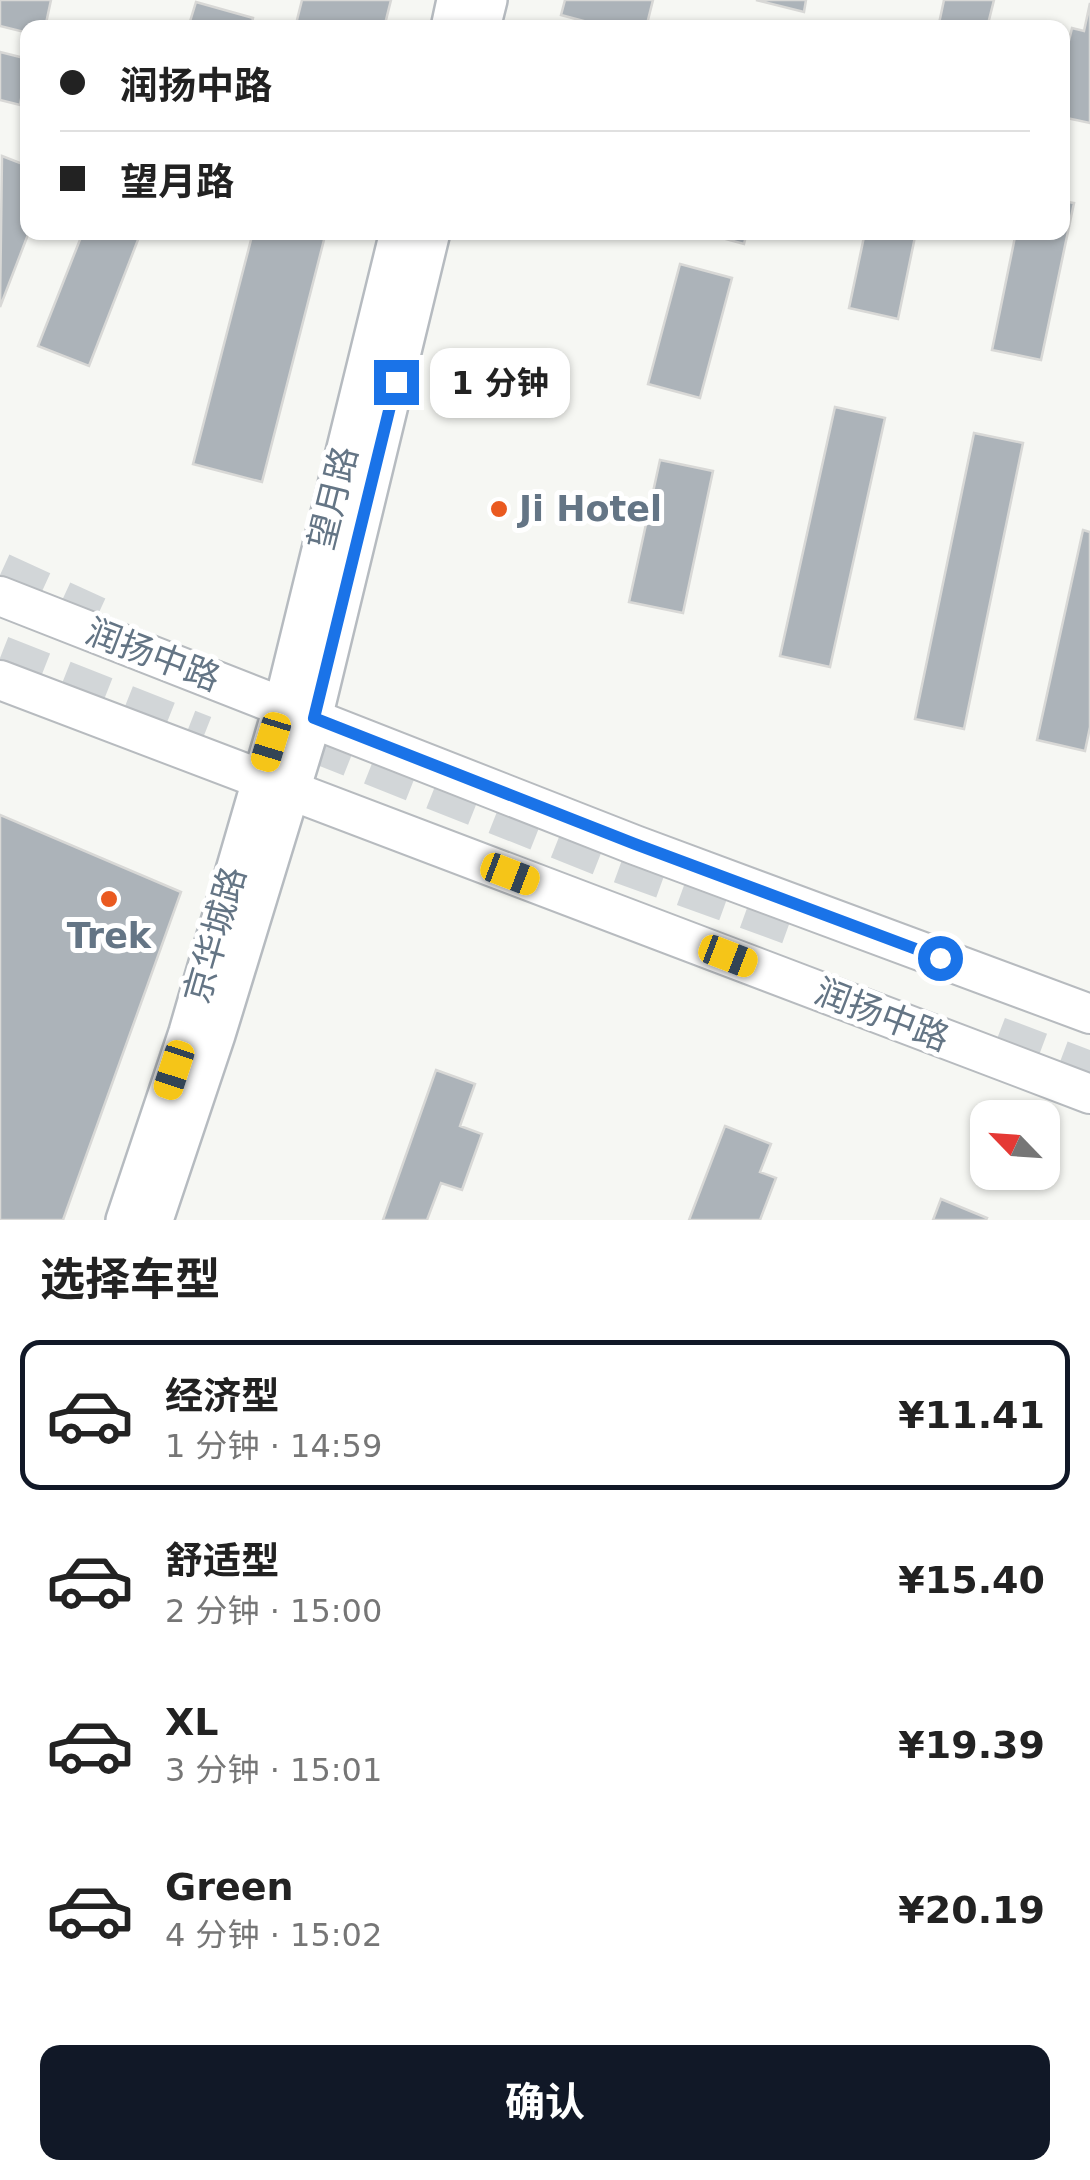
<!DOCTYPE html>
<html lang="zh">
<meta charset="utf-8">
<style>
:root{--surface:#fff;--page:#f2f2f2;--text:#222;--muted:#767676;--line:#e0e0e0;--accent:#111827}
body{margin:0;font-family:"DejaVu Sans","Noto Sans SC",sans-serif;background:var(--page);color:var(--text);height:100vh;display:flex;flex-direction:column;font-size:38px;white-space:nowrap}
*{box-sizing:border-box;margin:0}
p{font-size:32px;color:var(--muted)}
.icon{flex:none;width:55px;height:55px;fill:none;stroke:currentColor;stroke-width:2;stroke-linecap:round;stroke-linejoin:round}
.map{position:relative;height:1220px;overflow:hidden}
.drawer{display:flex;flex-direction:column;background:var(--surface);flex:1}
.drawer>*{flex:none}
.banner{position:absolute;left:20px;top:20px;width:1050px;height:220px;border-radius:20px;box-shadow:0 2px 8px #0004;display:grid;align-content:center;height:220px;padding:0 40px;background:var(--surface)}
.needle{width:65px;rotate:295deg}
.buttons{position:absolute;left:970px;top:1100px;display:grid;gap:20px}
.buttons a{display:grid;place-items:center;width:90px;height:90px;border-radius:20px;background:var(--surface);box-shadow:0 2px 8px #0004;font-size:50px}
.end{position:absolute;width:45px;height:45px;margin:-22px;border:12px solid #1a73e8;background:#fff;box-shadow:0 0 0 5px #fff}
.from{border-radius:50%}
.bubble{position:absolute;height:70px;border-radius:20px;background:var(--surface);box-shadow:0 2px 8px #0004;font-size:32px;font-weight:700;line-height:70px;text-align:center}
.car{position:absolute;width:30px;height:60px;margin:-30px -15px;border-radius:12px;box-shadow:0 0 8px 2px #0007;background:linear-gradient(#f5c518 24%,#345 0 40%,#f5c518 0 76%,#345 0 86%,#f5c518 0)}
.banner b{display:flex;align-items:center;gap:35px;height:95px;font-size:38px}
.banner b+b{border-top:2px solid var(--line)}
.banner i{width:25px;height:25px;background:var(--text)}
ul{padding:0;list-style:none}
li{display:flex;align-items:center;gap:30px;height:150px;margin:0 20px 15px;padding:0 20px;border:5px solid transparent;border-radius:20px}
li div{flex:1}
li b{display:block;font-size:38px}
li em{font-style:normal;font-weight:700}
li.selected{border-color:var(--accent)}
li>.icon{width:90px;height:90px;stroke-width:1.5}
h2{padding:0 40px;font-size:45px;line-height:120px}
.primary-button{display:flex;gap:20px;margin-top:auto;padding:20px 40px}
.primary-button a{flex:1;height:115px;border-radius:20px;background:var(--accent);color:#fff;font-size:40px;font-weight:700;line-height:115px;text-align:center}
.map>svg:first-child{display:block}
.building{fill:#acb3b9;stroke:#d8d8d6;stroke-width:2.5}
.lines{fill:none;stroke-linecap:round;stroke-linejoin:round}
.highway-tunnel{stroke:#d2d6d8;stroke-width:45;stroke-dasharray:45 22;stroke-linecap:butt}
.secondary-casing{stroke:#b6bbc0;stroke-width:40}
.primary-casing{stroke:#b7bbbf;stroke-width:42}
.secondary{stroke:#fff;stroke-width:35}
.primary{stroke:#fff;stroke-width:38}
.route{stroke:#1a73e8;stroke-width:12}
.poi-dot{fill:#ea5a20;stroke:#fff;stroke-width:4}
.labels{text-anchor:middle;stroke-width:10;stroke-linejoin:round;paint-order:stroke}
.street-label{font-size:35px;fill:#647585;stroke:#fff}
.poi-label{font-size:35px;font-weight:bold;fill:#647585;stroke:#fff;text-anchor:start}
</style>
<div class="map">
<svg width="1090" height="1220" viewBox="0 0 1090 1220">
<rect width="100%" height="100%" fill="#f6f7f3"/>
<path class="building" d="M0 0H51L45 28H28V33L0 26Z
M302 0H391L384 28H295Z
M565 0H653L646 28H610L561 15Z
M756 0H806L804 12Z
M944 0H994L987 28H938Z
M196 2 253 18 251 28H188Z
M1090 3V123L1062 117V70L1072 28 1084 31Z
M0 52 28 59 20 105 0 100Z
M2 156 28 166 29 232 0 307Z
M1062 201 1074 203 1041 360 992 350 1016 232H1062Z
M83 232H141L89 366 38 346Z
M253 232H326L262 482 193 464Z
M700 232H747L744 244Z
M865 232H916L898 319 849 308Z
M680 264 732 278 700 398 648 384Z
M835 407 885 418 830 667 780 656Z
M974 433 1023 443 964 729 915 719Z
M660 460 713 471 683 613 629 602Z
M1083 530 1090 532V727L1085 751 1037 740Z
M0 815 181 892 63 1220H0Z
M436 1070 475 1084 460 1126 482 1134 462 1190 441 1183 427 1220H383Z
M725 1126 771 1144 760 1172 776 1178 760 1220H689Z
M941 1199 987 1218 986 1220H933Z"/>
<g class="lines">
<path class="highway-tunnel" d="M0 575 96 619
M0 658 203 738
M310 738 613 858 801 926
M997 1039 1090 1074"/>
<g class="secondary-casing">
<path id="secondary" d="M449 28 455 0
M482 28 489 0
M124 1220 187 1032 282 705 398 232
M155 1220 217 1035 314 718 432 232"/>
</g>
<g class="primary-casing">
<path id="primary" d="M0 596 635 845 1090 1014
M0 680 1090 1094"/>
</g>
<use href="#secondary" class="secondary"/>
<use href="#primary" class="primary"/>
</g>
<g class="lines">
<path class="route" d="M396 382 314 718 635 844 940 958"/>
</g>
<g class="poi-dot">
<circle cx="499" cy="509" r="10"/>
<circle cx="109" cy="899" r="10"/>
</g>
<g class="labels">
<g class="street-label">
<text transform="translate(333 498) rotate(-76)" y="12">望月路</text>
<text transform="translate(153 655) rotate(21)" y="12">润扬中路</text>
<text transform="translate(215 935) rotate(-74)" y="12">京华城路</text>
<text transform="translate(882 1015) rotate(21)" y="12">润扬中路</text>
</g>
<g class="poi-label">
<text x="519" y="521">Ji Hotel</text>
<text x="109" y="948" text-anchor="middle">Trek</text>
</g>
</g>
</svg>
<div class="buttons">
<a><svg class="needle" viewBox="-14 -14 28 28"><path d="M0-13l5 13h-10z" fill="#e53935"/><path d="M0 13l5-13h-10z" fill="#767676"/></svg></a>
</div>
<i class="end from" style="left:940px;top:958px"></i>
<i class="end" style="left:396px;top:382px"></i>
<div class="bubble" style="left:430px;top:348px;width:140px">1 分钟</div>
<i class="car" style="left:271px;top:742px;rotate:197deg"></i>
<i class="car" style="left:510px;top:874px;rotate:111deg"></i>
<i class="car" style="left:728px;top:956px;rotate:111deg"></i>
<i class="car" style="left:174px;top:1070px;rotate:198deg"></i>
<div class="banner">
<b><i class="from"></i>润扬中路</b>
<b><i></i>望月路</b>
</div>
</div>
<section class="drawer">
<h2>选择车型</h2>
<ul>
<li class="selected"><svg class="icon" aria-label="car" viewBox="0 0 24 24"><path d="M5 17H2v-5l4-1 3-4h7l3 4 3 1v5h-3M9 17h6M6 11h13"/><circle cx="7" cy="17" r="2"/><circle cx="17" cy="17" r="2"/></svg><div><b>经济型</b><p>1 分钟 · 14:59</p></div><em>¥11.41</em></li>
<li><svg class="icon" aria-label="car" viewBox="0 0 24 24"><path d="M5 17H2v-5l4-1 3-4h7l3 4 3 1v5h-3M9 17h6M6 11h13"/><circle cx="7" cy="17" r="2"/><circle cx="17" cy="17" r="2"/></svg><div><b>舒适型</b><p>2 分钟 · 15:00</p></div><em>¥15.40</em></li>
<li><svg class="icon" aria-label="car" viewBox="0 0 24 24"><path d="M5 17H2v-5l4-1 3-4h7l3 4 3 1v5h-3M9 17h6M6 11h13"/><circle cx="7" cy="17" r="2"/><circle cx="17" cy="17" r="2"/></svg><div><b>XL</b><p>3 分钟 · 15:01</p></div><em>¥19.39</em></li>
<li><svg class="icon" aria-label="car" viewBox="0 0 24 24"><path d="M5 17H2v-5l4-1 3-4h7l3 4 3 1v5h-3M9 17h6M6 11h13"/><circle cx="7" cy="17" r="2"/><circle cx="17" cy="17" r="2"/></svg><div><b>Green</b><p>4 分钟 · 15:02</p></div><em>¥20.19</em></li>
</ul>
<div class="primary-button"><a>确认</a></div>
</section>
